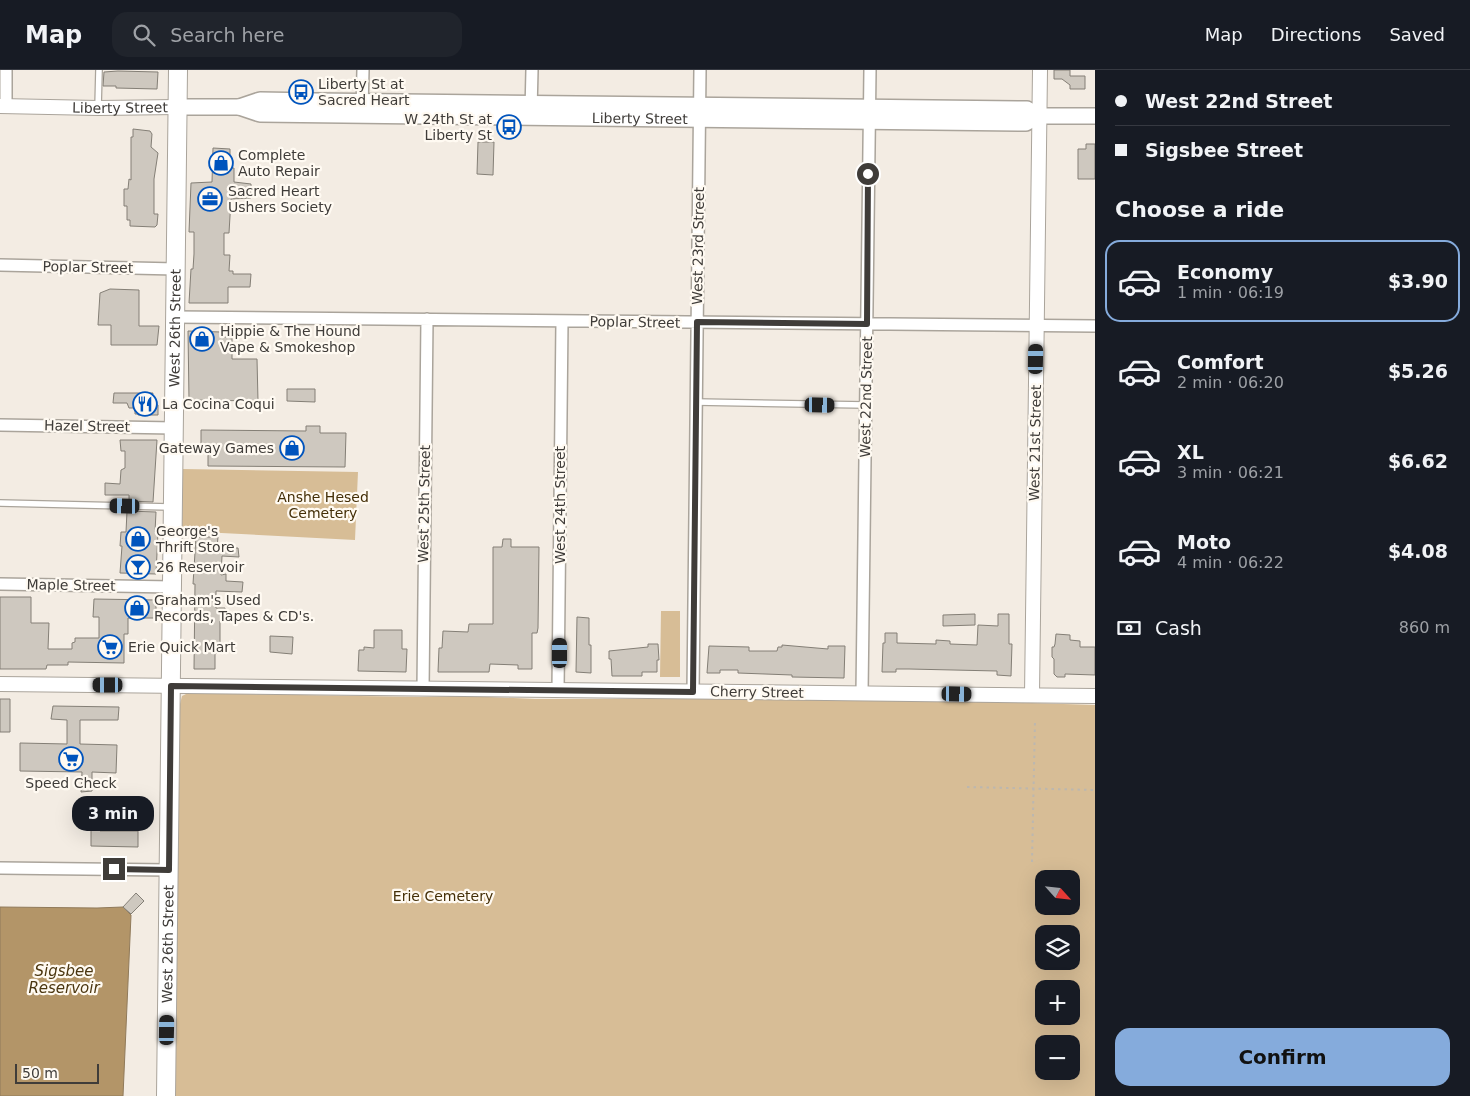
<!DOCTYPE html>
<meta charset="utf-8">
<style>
:root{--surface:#171b24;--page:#20242c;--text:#f1f3f6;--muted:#9ea1a6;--line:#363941;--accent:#85abdc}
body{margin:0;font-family:"DejaVu Sans",sans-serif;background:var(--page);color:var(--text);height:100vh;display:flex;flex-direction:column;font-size:19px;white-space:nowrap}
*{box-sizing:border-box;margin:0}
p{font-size:16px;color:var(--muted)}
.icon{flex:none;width:28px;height:28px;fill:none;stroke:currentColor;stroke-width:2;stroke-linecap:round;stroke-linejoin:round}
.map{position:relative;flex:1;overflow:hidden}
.panel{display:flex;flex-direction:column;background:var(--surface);width:375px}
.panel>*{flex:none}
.guide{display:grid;align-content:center;height:110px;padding:0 20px;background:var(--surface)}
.needle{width:32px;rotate:117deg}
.buttons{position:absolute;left:1035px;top:800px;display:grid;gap:10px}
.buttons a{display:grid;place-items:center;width:45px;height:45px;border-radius:10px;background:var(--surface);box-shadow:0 5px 20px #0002;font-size:25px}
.scale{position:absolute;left:15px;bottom:12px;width:84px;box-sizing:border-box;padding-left:5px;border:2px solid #3f3c39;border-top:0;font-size:14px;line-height:18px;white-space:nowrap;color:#3f3c39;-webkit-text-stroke:4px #fffaf2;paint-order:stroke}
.end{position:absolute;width:22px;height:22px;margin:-11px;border:6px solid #3f3c39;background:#fff;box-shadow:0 0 0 2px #fff}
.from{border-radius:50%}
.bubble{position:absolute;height:35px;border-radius:15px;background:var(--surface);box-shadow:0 5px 20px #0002;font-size:16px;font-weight:600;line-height:35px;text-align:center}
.car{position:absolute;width:15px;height:30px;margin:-15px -8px;border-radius:6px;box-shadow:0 0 4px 1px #0007;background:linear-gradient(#222 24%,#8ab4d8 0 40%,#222 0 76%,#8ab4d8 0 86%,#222 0)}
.guide b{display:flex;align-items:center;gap:18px;height:48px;font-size:19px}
.guide b+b{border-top:1px solid var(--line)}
.guide i{width:12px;height:12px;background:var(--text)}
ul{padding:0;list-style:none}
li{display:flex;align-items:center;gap:15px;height:82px;margin:0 10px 8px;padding:0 10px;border:2px solid transparent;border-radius:15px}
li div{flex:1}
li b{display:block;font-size:19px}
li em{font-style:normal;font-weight:600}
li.selected{border-color:var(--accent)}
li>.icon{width:45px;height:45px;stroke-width:1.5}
h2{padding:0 20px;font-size:22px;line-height:60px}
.pay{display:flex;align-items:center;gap:12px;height:55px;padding:0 20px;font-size:19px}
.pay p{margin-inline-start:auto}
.button{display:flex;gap:10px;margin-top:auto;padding:10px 20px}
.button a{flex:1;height:58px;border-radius:15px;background:var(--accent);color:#111;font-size:20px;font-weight:600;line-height:58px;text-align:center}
header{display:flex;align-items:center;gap:30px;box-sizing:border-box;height:70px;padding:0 25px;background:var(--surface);border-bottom:1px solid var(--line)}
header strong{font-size:24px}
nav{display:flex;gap:28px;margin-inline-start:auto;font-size:18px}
.search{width:350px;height:45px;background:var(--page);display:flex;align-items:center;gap:12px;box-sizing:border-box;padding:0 18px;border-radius:15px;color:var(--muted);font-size:19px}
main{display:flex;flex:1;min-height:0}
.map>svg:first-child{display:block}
.green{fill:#d7bd96;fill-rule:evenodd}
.water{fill:#b39568;stroke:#907a5a}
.building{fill:#cec8bf;stroke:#847f76}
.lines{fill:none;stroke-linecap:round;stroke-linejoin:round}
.service-casing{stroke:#aaa49b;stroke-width:8}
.minor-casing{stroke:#aaa49b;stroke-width:14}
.tertiary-casing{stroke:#aaa49b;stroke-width:16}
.secondary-casing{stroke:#aaa49b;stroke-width:18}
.primary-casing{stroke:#aaa49b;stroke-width:20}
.path{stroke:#bcb7af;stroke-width:2;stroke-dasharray:2.5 4;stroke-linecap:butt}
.service{stroke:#fff;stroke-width:5.5}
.minor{stroke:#fff;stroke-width:11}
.tertiary{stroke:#fff;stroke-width:14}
.secondary{stroke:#fff;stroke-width:15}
.primary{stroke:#fff;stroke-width:18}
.route{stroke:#3f3c39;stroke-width:6}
.labels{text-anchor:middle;stroke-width:4.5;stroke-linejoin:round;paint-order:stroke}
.poi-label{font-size:14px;fill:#3f3c39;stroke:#fffaf2;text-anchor:start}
.street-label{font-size:14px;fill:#3f3c39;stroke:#fffaf2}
.park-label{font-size:14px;fill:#442f08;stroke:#fffaf2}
.water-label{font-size:15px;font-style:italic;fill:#4c3711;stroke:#fffaf2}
</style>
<header>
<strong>Map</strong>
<div class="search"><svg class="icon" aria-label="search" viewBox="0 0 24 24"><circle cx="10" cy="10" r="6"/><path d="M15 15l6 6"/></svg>Search here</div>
<nav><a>Map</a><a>Directions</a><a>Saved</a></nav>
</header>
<main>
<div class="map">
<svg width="1095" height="1026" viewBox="0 0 1095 1026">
<rect width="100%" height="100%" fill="#f3ece3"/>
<path class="green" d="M183 399 358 402 355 470 182 461Z
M661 541H680V607H660Z
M188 623 420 627 466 626 535 629H906L1095 635V1026H175L180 634 182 626ZM1044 809H1071V836H1044ZM1044 864H1071V891H1044ZM1044 919H1071V946H1044ZM1044 974H1071V1001H1044Z"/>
<path class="water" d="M0 837 97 838 123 837 131 845 123 1026H0Z"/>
<path class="building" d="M1054 0H1070V6H1085V19H1070V15L1062 9H1054Z
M118 1 158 2 157 19 116 18V16H103L104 2Z
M133 59 150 61 152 64 151 77 158 83 154 109V144H158L157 155 155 157 130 156V150H127V136H124V119H128L129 109 131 110V67H133Z
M478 72H494L493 105 477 104Z
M1086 74H1095V109H1078V79H1086Z
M213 78 230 79V98H234V112L251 114V128L231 129 229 163H224V185H230L229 201H233V204H251L250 217H228V233H189L191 199H193L194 184V162H189L191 113 212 112Z
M110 219 139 220V256H159L157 275H111V255H98L100 223Z
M188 261 221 262V267H232V289H257L258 331 189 330Z
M287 319H315V332L287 331Z
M114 323H153L151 333 158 335V345H138V344H135V338H129L127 333H113Z
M306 356H320V363H346L345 397 208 396V381H201V360L306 361Z
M120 370H157L153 432 129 431V425H105V413L120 414 121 400 125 398V381H121Z
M127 441 156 442 155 462H158L156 504 120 503 122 476H120L121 462H126Z
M196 467H218L217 478H238L239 487 222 486 221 505 226 504V511L243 512 242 522 216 521V538H225V551H220V575H218V583H215V599H194L195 514H193Z
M503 469H511V477H539L538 558 537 563H532V599H518V595L490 594 489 602H438L439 578H442L443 561 468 562 469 554H493V477H502Z
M0 527H31V553H49L48 579H72V573L75 572V568H99V547H93L94 529 156 530V548H128V564H124V593L68 592V595H47L46 599H0Z
M975 544V555L943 556V545Z
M998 544H1009V574H1012L1011 606 997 605V601L909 599H896V602H882L883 573H885V563H897V573L936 574V570L950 571V574L977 575 978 555 998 556Z
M577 547 589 548V575H591V603L576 602Z
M374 560H402V579H407L406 602 358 601 359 580H364V577L374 578Z
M1056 564 1070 565V570L1080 571V577H1095V605L1065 604V607H1057L1054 604V589L1052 587V577H1054L1055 574Z
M270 566 293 567 292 584 270 582Z
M648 574H658L659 590H657V602H642V606H612L611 589H609V581L648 577Z
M782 575 828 579V576H845L844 608 792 607V605L738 603V600H720V603H707L709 576 749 577V581H777L778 577H782Z
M0 629H10V662H0Z
M53 636 119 637 118 650H80V674L117 675 116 703 92 702V721L81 722 82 702 20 701V673L67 674V650L51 649Z
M91 753H100V761H138V777L91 776Z
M136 823 144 831 131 844 123 837Z"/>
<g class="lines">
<g class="service-casing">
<path id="service" d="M98 38 99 0
M696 332 866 335
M0 433 170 437"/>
</g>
<g class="minor-casing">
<path id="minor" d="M6 36V0
M362 38 363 0
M531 41 532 0
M0 195 176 199
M175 247 1095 256
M0 355 174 358
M0 514 172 517
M423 619 427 249
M558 620 562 251
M693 622 700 0
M862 623 870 0
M0 798 169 800"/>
</g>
<g class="tertiary-casing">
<g id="tertiary">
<path id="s1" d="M0 36 98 38 178 37"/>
<path d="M0 614 1095 626"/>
<path d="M1032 625 1040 0"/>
</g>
</g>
<g class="secondary-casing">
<g id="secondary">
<path d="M178 37H239L260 30 315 31 1027 39 1039 46H1095"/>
<path id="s2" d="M239 37 260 44 1026 53 1039 46"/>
</g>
</g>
<g class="primary-casing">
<g id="primary">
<path id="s3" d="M166 1026 178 0"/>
</g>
</g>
<path class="path" d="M967 717 1095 720
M1032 792 1035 650"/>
<use href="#service" class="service"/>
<use href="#minor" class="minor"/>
<use href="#tertiary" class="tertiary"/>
<use href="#secondary" class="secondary"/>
<use href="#primary" class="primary"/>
</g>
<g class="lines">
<path class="route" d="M114 799 169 800 171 616 693 622 697 252 867 254 868 104"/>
</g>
<defs>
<g id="bus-ring" transform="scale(1.25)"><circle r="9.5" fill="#fffaf2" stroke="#0054bd" stroke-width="1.5"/><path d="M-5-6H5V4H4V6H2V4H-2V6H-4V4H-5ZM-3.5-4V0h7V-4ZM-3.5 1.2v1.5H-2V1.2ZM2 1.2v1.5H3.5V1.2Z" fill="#0054bd"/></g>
<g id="shop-ring" transform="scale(1.25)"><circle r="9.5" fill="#fffaf2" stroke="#0054bd" stroke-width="1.5"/><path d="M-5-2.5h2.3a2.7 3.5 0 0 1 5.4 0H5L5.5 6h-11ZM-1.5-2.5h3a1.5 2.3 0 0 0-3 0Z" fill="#0054bd"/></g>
<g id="office-ring" transform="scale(1.25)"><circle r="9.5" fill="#fffaf2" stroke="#0054bd" stroke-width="1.5"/><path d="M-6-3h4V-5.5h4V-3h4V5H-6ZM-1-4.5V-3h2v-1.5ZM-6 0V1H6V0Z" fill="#0054bd"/></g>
<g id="restaurant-ring" transform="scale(1.25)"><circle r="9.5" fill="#fffaf2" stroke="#0054bd" stroke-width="1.5"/><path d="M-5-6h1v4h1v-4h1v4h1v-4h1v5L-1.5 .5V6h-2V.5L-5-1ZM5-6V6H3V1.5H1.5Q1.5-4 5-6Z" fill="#0054bd"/></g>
<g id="bar-ring" transform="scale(1.25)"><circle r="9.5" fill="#fffaf2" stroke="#0054bd" stroke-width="1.5"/><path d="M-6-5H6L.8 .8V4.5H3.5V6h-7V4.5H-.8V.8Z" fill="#0054bd"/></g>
<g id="supermarket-ring" transform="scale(1.25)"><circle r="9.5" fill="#fffaf2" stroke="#0054bd" stroke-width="1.5"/><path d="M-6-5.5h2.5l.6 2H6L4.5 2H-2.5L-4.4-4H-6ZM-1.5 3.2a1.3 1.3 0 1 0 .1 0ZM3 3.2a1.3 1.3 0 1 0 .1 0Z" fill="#0054bd"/></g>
</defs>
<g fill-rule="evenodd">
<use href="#bus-ring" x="301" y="22"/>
<use href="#bus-ring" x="509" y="57"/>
<use href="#shop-ring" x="221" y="93"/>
<use href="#office-ring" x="210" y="129"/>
<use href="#shop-ring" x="202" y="269"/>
<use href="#restaurant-ring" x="145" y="334"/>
<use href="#shop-ring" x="292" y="378"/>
<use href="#shop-ring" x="138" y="469"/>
<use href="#bar-ring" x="138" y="497"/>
<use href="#shop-ring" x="137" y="538"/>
<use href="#supermarket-ring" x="110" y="577"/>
<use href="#supermarket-ring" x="71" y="689"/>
</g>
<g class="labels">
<g class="poi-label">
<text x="318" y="19">Liberty St at<tspan x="318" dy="16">Sacred Heart</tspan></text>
<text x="492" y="54" text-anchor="end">W 24th St at<tspan x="492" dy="16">Liberty St</tspan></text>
<text x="238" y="90">Complete<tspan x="238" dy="16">Auto Repair</tspan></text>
<text x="228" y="126">Sacred Heart<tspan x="228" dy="16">Ushers Society</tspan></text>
<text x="220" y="266">Hippie &amp; The Hound<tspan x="220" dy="16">Vape &amp; Smokeshop</tspan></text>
<text x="162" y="339">La Cocina Coqui</text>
<text x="274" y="383" text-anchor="end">Gateway Games</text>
<text x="156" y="466">George's<tspan x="156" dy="16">Thrift Store</tspan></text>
<text x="156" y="502">26 Reservoir</text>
<text x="154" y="535">Graham's Used<tspan x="154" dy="16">Records, Tapes &amp; CD's.</tspan></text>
<text x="128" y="582">Erie Quick Mart</text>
<text x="71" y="718" text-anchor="middle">Speed Check</text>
</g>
<g class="street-label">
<text dy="5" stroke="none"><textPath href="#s1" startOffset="120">Liberty Street</textPath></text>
<text dy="5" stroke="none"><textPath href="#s2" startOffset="402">Liberty Street</textPath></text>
<text transform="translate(698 176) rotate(-89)" y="5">West 23rd Street</text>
<text transform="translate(88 197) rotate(1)" y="5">Poplar Street</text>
<text transform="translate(635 252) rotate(1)" y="5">Poplar Street</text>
<text dy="5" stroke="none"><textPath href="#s3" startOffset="768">West 26th Street</textPath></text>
<text transform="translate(866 327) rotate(-89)" y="5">West 22nd Street</text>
<text transform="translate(87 356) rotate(1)" y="5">Hazel Street</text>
<text transform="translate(1035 373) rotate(-89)" y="5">West 21st Street</text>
<text transform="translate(424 434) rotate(-89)" y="5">West 25th Street</text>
<text transform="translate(560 435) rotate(-90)" y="5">West 24th Street</text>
<text transform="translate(71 515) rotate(1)" y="5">Maple Street</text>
<text transform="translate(757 622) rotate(1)" y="5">Cherry Street</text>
<text dy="5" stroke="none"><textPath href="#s3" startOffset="152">West 26th Street</textPath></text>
</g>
<g class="park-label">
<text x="323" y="432">Anshe Hesed<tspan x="323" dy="16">Cemetery</tspan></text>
<text x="443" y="831">Erie Cemetery</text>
</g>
<g class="water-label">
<text x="64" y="906">Sigsbee<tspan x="64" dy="17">Reservoir</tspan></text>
</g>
</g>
</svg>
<div class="buttons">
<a><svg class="needle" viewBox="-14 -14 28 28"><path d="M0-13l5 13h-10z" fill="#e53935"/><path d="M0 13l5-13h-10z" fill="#9ea1a6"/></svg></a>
<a><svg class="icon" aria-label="layers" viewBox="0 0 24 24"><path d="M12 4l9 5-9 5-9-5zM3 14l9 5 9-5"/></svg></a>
<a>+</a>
<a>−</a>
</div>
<div class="scale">50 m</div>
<i class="end from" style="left:868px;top:104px"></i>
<i class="end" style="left:114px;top:799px"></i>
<div class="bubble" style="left:72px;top:726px;width:82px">3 min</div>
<i class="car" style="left:1036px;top:289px;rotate:1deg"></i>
<i class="car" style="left:820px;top:335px;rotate:91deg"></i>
<i class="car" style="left:125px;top:436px;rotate:271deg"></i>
<i class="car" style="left:560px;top:583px;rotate:0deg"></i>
<i class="car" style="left:108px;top:615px;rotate:270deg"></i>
<i class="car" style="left:957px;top:624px;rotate:91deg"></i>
<i class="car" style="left:167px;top:960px;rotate:1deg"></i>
</div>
<section class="panel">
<div class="guide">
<b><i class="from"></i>West 22nd Street</b>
<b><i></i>Sigsbee Street</b>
</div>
<h2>Choose a ride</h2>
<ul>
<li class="selected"><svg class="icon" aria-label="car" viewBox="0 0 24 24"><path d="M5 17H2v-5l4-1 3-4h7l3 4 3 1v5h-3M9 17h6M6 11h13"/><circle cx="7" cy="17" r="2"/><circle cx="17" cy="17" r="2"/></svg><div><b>Economy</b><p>1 min · 06:19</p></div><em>$3.90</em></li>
<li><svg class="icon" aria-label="car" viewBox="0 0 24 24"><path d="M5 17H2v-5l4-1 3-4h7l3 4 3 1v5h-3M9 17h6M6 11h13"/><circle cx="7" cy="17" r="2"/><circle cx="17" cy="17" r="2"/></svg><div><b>Comfort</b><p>2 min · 06:20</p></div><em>$5.26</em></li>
<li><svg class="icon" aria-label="car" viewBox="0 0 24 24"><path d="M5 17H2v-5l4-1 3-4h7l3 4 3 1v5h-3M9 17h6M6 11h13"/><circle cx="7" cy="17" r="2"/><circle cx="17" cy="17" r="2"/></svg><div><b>XL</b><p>3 min · 06:21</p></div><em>$6.62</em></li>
<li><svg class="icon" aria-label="car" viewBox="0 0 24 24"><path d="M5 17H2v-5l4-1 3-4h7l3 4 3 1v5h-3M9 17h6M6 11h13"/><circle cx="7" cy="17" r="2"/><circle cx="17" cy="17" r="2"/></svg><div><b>Moto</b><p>4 min · 06:22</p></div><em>$4.08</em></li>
</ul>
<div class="pay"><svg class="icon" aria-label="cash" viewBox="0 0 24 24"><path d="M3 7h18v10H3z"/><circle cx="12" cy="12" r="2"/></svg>Cash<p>860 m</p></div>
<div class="button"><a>Confirm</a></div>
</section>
</main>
